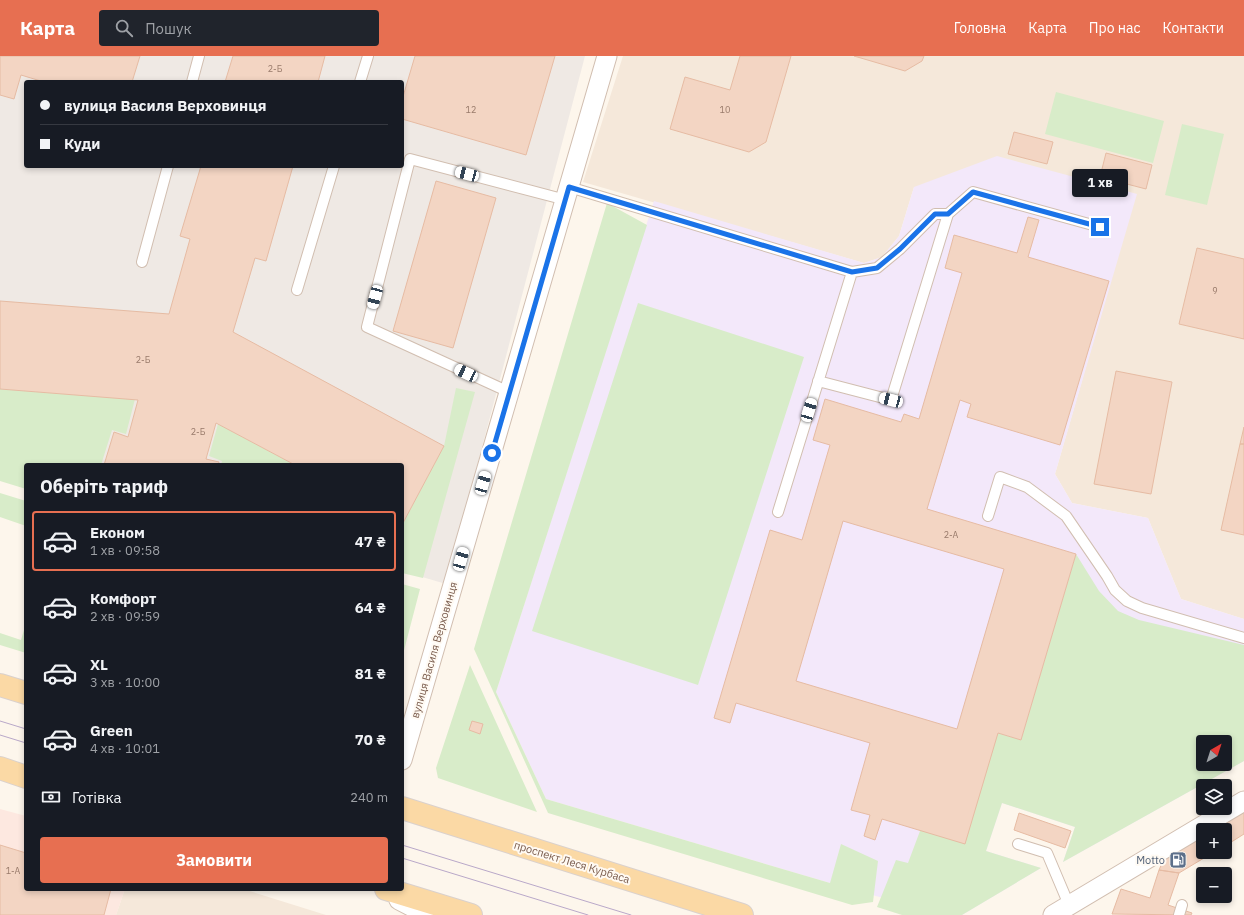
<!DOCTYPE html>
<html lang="uk">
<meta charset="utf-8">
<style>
:root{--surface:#171b24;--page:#20242c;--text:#f1f3f6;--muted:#9ea1a6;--line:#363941;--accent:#e76f51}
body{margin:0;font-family:"IBM Plex Sans",sans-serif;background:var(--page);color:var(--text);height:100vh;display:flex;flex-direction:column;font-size:15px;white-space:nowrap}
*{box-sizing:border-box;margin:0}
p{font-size:13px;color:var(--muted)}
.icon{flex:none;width:22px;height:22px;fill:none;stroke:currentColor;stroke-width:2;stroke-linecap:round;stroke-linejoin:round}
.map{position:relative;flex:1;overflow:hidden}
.details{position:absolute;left:24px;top:407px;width:380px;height:428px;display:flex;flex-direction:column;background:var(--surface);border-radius:4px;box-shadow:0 2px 6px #0003}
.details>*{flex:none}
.banner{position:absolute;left:24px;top:24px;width:380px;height:88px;border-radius:4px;box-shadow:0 2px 6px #0003;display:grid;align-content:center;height:88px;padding:0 16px;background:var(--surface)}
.needle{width:26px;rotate:39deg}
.tools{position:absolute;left:1196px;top:679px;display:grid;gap:8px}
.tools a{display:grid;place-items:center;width:36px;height:36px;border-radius:4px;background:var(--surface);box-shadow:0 2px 6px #0003;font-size:20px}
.end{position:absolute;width:18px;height:18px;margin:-9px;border:5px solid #1a73e8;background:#fff;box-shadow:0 0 0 2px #fff}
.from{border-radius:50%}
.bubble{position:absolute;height:28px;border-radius:4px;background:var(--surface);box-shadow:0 2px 6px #0003;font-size:13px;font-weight:700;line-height:28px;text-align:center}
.car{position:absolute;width:12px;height:24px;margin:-12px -6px;border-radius:5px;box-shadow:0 0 3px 1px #0007;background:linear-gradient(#fff 24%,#345 0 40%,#fff 0 76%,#345 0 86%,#fff 0)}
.banner b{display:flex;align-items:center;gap:14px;height:38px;font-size:15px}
.banner b+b{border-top:1px solid var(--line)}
.banner i{width:10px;height:10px;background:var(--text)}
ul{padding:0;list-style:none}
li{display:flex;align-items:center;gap:12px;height:60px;margin:0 8px 6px;padding:0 8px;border:2px solid transparent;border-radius:4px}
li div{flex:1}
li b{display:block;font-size:15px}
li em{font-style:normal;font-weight:700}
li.active{border-color:var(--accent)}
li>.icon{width:36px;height:36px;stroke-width:1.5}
h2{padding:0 16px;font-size:18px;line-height:48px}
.pay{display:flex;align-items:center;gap:10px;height:44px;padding:0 16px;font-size:15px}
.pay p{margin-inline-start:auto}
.action{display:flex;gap:8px;margin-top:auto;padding:8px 16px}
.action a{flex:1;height:46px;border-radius:4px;background:var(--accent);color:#fff;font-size:16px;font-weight:700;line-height:46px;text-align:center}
header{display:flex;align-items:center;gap:24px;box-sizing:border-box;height:56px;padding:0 20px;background:var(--accent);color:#fff}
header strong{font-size:19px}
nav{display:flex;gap:22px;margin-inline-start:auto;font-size:14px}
.search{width:280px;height:36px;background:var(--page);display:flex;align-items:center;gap:10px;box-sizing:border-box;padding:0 14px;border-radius:4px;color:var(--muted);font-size:15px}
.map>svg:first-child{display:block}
.residential{fill:#f5e8da}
.commercial{fill:#fde8e0}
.industrial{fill:#efe9e4;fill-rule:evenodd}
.education{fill:#f3e8fa;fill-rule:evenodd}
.green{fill:#d8ecc9;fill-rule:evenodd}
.building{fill:#f3d5c3;stroke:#e6bba3;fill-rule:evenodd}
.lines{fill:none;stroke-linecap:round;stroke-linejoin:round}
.lane-casing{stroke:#d1beb0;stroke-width:12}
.street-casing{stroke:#d1beb0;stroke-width:21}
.primary-casing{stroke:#dad1cd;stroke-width:24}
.lane{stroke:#fff;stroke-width:10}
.street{stroke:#fff;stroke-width:19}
.primary{stroke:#fbd9a5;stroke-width:22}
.tram{stroke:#b9a8c9;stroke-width:1}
.route{stroke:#1a73e8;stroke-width:5}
.labels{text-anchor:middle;stroke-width:4;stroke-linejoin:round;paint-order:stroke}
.number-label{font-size:9px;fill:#987a6a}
.street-label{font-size:11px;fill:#7a5c4d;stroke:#fffaf3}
.service-label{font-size:11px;fill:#4e5e75;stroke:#fffaf3;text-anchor:end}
</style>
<header>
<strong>Карта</strong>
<div class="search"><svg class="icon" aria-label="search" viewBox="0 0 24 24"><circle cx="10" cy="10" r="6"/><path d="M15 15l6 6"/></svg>Пошук</div>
<nav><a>Головна</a><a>Карта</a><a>Про нас</a><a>Контакти</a></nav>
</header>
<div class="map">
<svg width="1244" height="859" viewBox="0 0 1244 859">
<rect width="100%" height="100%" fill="#fdf6ec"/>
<path class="residential" d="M623 0H1244V563L1181 543 1148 462 1072 447 1055 418 1136 138 914 131 899 180 882 201 864 207 583 126Z
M125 833H243L326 859H116Z"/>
<path class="commercial" d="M0 753 26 760V833H125L116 859H0Z"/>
<path class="industrial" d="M0 0H585L446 528 402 515V409H44L0 396ZM26 26H402V110H26Z"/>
<path class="education" d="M997 100 1137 138 1055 418 1072 447 1148 462 1181 543 1244 563V705L1063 806 1075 771 1002 747 986 795 1041 812 962 859H943L830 827 546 743 496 636 654 145 864 207 882 201 899 180 914 131ZM1203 686H1225V708H1203Z"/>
<path class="green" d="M1056 36 1164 65 1153 107 1045 78Z
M1182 68 1224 78 1207 149 1165 139Z
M607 147 647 169 496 636 546 743 830 827 841 788 878 805 873 846 852 849 548 757 474 593Z
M638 247 804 301 698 629 532 575Z
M456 332 475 336 423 522 402 517V467H403L444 390Z
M0 333 135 343 126 378 112 374 101 409H26V433L0 425Z
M218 368 295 409H221L222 405 209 400Z
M0 437 26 445V470L0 461Z
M1076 498 1099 535 1118 555 1139 564 1244 589V705L1063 806 1075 771 1002 747 986 795 1041 812 962 859H902L877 851 896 804 908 807 920 775 998 677 1021 684ZM1203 686H1225V708H1203Z
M402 528 420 533 402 602Z
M26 567V597L0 589V577L21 584Z
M470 609 537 756 438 722 436 712Z"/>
<path class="building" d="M0 0H140L132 26H44L21 19 14 43 0 39Z
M233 0H325L318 26H225Z
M415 0H555L526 99 402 63V44Z
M740 0H791L766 86 749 96 670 73 685 21 730 34Z
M854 0H924L922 5 905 15Z
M1014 76 1053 86 1047 108 1008 98Z
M1106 97 1152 109 1146 133 1100 121Z
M201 110H293L266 205 255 202 233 276 444 390 403 467 402 409H295L216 367 206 403 219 406 218 409H104L114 376 128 381 138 344 0 333V245L169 258 190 183 180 180Z
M436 125 496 142 453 292 393 275Z
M1028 161 1039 164 1028 201 1109 225 1060 389 967 361 971 348 960 344 927 453 1076 498 1021 684 998 677 965 788 882 763 875 784 864 780 870 759 851 754 870 687 736 647 730 667 714 662 770 474 802 484 830 389 813 384 825 343 901 366 904 358 919 363 962 217 945 212 954 179 1017 197ZM843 465 1004 513 957 673 796 625Z
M1197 192 1244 203V283L1179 268Z
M1116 315 1172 326 1151 438 1094 428Z
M1244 371V388H1240Z
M1240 388H1244V479L1221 474Z
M472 665 483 668 480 678 469 674Z
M1244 750V778L1225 790V774H1203Z
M1019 757 1071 775 1065 792 1014 774Z
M1203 774V796H1214L1179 817 1159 814 1167 796Z
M0 789 26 797V833H111L104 859H0Z
M1159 814 1179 817 1168 849 1192 857 1191 859 1112 858 1121 833 1150 842Z"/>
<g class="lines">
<g class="lane-casing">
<path id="lane" d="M192 26 199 0
M360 26 368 0
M569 131 852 216 877 212 900 193 935 158H948L891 344 818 325
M948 158 973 136 1100 171
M142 206 168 110
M297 234 334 110
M509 336 367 271 410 103 566 144
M778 456 852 216
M988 460 1000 421 1027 431 1066 460 1107 520 1115 534 1127 545 1142 552 1244 582
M1018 788 1047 797 1069 849
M1179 859 1182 849"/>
</g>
<g class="street-casing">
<path id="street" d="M402 704 607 0
M399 844 428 859
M1053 859 1244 745"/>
</g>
<g class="primary-casing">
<path id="primary" d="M0 629 26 637
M0 712 26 721
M402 752 742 859
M386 833 471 859"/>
</g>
<use href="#lane" class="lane"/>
<use href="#street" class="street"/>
<use href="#primary" class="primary"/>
<path class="tram" d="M0 665 26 673
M0 679 26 687
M402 789 631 859
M402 802 588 859"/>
</g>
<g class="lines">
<path class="route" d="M492 397 569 131 852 216 877 212 900 193 935 158H948L973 136 1100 171"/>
</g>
<defs>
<g id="fuel-square" transform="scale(0.9)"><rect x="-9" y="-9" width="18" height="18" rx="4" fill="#5c6f8a" stroke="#fffaf3"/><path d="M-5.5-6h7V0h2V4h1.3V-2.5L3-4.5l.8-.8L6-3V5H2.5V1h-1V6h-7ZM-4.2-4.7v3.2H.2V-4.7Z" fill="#fff"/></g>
</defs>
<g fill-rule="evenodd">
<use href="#fuel-square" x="1178" y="804"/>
</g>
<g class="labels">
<g class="number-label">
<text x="275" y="16">2-Б</text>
<text x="471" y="57">12</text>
<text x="725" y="57">10</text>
<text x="1215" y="238">9</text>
<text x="143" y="307">2-Б</text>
<text x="198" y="379">2-Б</text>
<text x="951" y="482">2-А</text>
<text x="13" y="818">1-А</text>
</g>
<g class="street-label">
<text transform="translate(434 594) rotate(-74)" y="4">вулиця Василя Верховинця</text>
<text transform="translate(572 806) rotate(17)" y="4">проспект Леся Курбаса</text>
</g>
<g class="service-label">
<text x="1165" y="808">Motto</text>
</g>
</g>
</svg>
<div class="tools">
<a><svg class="needle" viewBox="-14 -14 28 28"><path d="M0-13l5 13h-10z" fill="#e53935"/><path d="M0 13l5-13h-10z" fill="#9ea1a6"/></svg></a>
<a><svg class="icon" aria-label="layers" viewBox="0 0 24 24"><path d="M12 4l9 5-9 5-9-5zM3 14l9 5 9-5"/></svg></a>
<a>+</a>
<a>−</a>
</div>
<i class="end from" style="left:492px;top:397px"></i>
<i class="end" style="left:1100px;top:171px"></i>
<div class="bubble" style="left:1072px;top:113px;width:56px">1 хв</div>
<i class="car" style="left:467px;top:118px;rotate:285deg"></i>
<i class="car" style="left:375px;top:241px;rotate:195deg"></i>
<i class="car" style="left:466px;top:317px;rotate:295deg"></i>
<i class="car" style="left:891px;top:344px;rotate:285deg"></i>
<i class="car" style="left:809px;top:354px;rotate:17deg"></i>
<i class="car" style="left:483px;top:427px;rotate:16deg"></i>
<i class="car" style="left:461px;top:503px;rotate:16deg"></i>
<div class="banner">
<b><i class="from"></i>вулиця Василя Верховинця</b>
<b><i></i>Куди</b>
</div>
<section class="details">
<h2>Оберіть тариф</h2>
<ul>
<li class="active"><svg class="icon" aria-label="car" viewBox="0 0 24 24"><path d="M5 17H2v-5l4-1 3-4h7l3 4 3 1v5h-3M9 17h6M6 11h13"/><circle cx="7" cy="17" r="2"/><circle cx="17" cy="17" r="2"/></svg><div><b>Економ</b><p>1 хв · 09:58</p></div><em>47 ₴</em></li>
<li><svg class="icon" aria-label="car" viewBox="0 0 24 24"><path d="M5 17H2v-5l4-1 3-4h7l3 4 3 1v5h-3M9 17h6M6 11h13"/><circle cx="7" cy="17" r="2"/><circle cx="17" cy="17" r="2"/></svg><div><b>Комфорт</b><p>2 хв · 09:59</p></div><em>64 ₴</em></li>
<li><svg class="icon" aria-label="car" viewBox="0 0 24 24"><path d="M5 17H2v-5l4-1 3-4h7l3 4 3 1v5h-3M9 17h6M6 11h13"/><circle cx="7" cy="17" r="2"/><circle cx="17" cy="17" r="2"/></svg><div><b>XL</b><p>3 хв · 10:00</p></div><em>81 ₴</em></li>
<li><svg class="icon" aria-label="car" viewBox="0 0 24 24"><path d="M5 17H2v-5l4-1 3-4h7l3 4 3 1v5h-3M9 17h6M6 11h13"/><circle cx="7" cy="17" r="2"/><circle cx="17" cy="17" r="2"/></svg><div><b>Green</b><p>4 хв · 10:01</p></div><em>70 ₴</em></li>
</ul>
<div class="pay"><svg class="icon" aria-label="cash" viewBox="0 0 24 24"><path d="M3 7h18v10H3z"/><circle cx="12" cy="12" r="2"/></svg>Готівка<p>240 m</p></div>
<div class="action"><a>Замовити</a></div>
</section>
</div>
